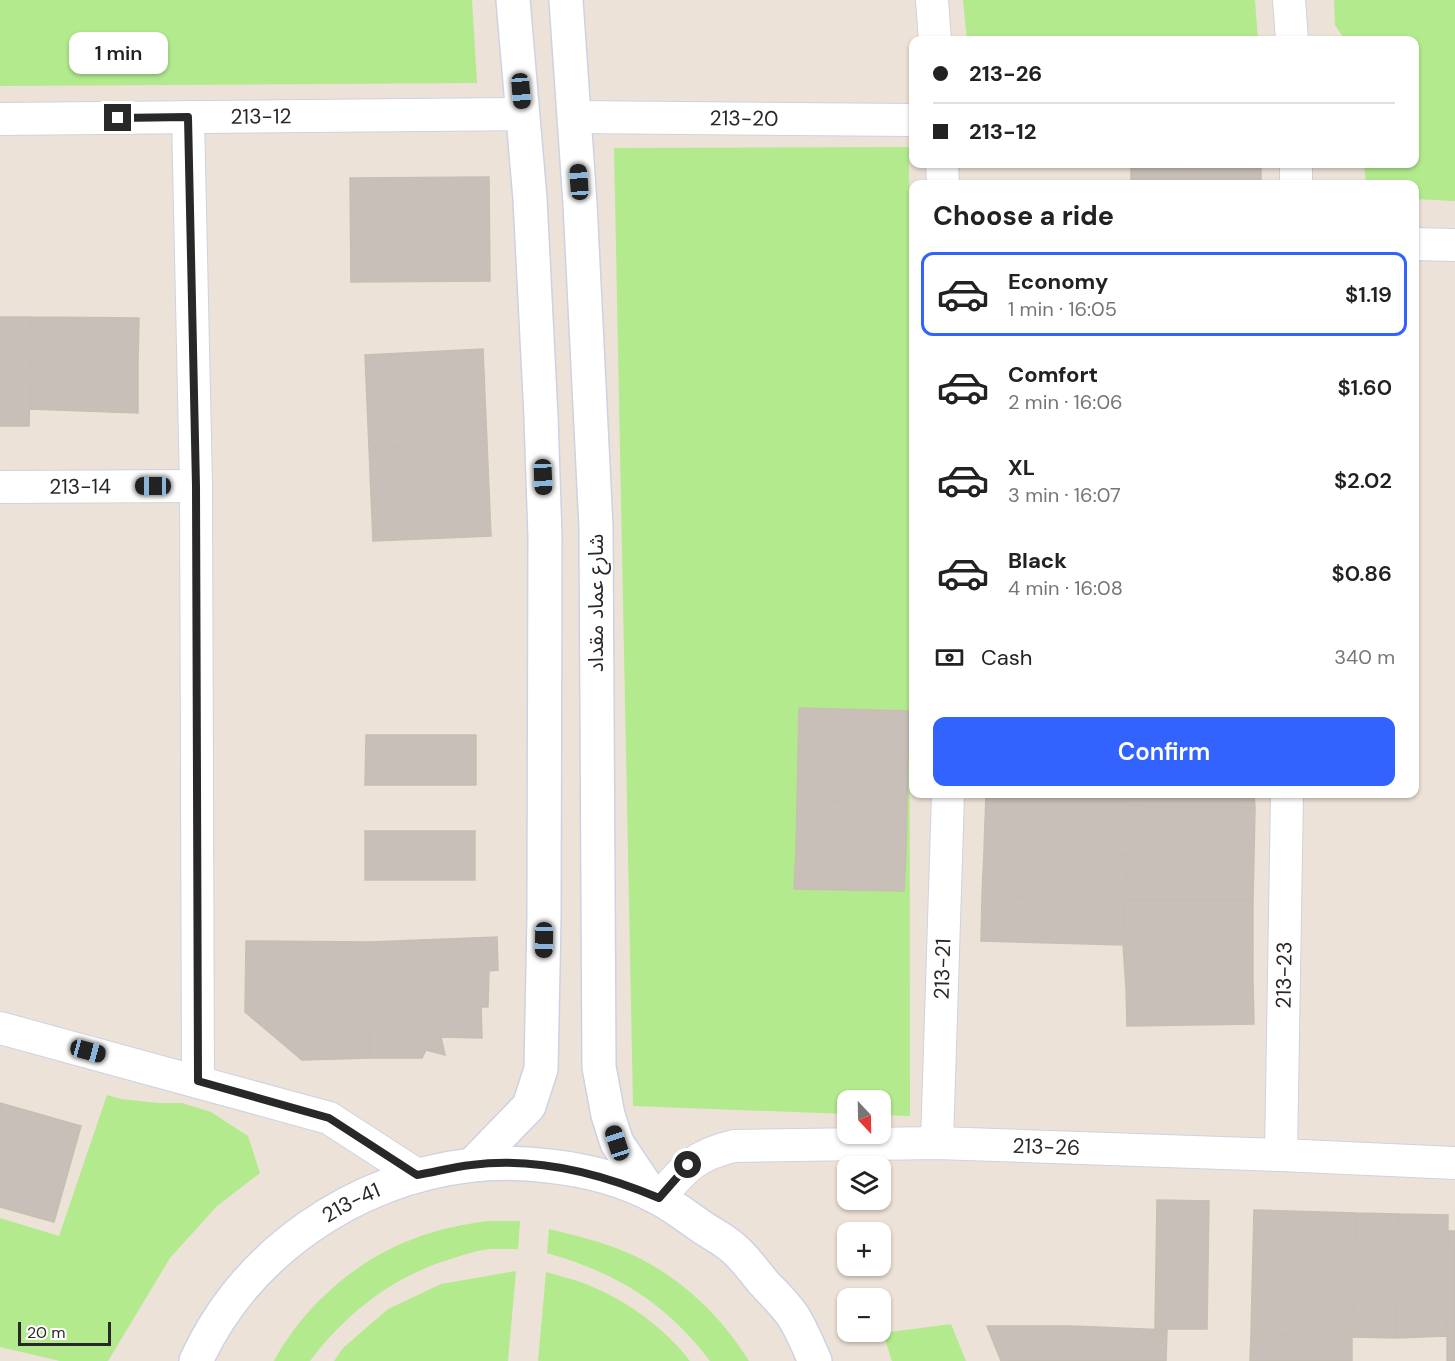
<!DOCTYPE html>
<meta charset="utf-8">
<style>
:root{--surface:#fff;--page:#f6f6f6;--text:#222;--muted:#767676;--line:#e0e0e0;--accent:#3263ff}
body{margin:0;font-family:"DM Sans","Noto Sans Arabic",sans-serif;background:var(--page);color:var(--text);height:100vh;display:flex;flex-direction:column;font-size:22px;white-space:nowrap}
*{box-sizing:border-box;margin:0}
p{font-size:20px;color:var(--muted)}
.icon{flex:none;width:33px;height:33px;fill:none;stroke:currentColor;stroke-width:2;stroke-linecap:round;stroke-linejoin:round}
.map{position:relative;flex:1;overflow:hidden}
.drawer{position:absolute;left:909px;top:180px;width:510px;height:618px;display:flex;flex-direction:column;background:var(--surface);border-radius:12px;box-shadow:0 2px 4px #0004}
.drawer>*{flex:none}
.guide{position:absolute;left:909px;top:36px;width:510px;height:132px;border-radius:12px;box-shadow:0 2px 4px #0004;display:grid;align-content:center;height:132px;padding:0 24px;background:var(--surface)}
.needle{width:39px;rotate:158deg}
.fabs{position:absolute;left:837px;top:1090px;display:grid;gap:12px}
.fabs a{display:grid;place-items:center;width:54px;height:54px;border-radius:12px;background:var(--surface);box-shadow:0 2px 4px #0004;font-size:30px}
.scale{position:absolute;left:18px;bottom:15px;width:93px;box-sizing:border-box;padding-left:6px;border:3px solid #282828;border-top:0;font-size:16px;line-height:21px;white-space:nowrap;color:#282828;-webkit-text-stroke:4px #fff;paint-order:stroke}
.end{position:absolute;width:27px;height:27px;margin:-14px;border:8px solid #282828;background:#fff;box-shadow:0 0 0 3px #fff}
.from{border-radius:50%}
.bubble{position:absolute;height:42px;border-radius:12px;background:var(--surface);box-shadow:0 2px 4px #0004;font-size:20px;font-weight:600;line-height:42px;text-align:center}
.car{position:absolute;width:18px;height:36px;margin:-18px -9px;border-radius:8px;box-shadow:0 0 4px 2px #0007;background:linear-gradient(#222 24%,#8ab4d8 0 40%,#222 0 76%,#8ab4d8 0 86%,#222 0)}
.guide b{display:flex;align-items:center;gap:21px;height:57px;font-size:22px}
.guide b+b{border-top:2px solid var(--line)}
.guide i{width:15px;height:15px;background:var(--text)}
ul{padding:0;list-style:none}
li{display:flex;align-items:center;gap:18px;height:84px;margin:0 12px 9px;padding:0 12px;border:3px solid transparent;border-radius:12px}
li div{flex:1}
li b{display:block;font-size:22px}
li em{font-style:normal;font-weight:600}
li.selected{border-color:var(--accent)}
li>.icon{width:54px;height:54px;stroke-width:1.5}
h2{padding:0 24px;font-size:27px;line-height:72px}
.pay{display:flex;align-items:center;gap:15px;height:66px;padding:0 24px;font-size:22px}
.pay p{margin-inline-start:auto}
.primary-button{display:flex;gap:12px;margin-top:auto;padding:12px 24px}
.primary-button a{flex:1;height:69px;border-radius:12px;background:var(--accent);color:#fff;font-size:24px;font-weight:600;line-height:69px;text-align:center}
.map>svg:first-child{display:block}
.green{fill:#b2ea8d}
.building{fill:#c7bfb8;stroke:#c8beb1;stroke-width:1.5}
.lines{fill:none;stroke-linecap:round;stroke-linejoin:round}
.street-casing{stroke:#cdd2e3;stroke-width:34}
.secondary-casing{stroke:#cdd2e3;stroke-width:36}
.street{stroke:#fff;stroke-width:32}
.secondary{stroke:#fff;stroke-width:33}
.route{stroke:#282828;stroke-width:8}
.labels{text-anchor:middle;stroke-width:4.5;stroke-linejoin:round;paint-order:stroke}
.street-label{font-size:21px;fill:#282828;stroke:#fff}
</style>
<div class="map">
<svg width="1455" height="1361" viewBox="0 0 1455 1361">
<rect width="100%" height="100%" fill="#ede2d7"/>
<path class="green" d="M0 0H472L477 83 0 86Z
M963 0H1255L1258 40H967Z
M1334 0H1455V201L1415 199 1414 184H1366L1364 164H1414V40H1345L1335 25Z
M909 147 910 1116 881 1115 880 1101H848L847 1114 633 1106 614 148Z
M107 1095 121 1099 158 1103H182L211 1112 248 1136 260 1173 217 1206 170 1258 108 1361H60L0 1347V1218L59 1236Z
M489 1221H520L518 1249C509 1249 500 1249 490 1249 478 1250 466 1254 454 1258 395 1275 347 1312 310 1361H274C303 1307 356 1260 413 1239 438 1229 463 1224 489 1221Z
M549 1229C571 1234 594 1240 616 1248 672 1269 718 1311 749 1361H710C666 1303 617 1273 547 1253Z
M516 1271 508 1361H334L343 1348 388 1309 441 1284Z
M546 1272C559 1276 573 1279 586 1284 626 1300 664 1327 690 1361H538Z
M951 1324 966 1361H892L883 1333Z"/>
<path class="building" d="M1131 164H1193L1194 184H1131Z
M1193 164H1261V184H1194Z
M489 177 490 281 351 282 350 178Z
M0 317H31L29 426H0Z
M31 317 139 318 138 362 30 365Z
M483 349 487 443 369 448 365 355Z
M138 362V413L30 409V365Z
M487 443 491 536 373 541 369 448Z
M799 708 910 711 908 758 798 755Z
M366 735H476V785H365Z
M798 755 908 758 907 803 797 800Z
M986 794H1130L1129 855 984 851Z
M1130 794H1254L1255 808 1130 806Z
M797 800 907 803 906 852 796 849Z
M1130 806 1255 808 1254 856 1129 855Z
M365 831H475V880H365Z
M796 849 906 852 904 891 794 889Z
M984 851 1129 855 1124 900 982 896Z
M1129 855 1254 856 1253 900H1124Z
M982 896 1124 900 1123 945 981 941Z
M1124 900H1253V947L1123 945Z
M497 937 498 970 489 971 488 1007H481L482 1038 441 1037 445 1055 426 1050 422 1058H369L370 942Z
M246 941 370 942 369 1058 302 1060 245 1012Z
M1123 945 1253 947V985L1126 988Z
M1253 985 1254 1024 1127 1026 1126 988Z
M0 1103 81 1126 54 1222 0 1207Z
M1157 1200 1209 1201 1207 1329H1155Z
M1254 1210 1356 1213 1352 1337 1251 1334Z
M1356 1213 1399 1214 1396 1338 1352 1337Z
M1399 1214 1448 1215 1447 1336 1396 1338Z
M1448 1231H1455V1336H1447Z
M987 1326H1072L1070 1361H1001Z
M1072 1326 1167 1330 1166 1361H1070Z
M1251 1334 1352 1337V1361H1250Z
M1447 1336H1455V1361H1447Z"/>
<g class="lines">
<g class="street-casing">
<g id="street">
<path d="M932 0 935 40"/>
<path d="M1289 0 1292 40"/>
<path d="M188 117 196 486 198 1081"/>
<path id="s1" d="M574 117 914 120"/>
<path id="s2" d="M0 119 523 114"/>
<path d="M942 164 943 184"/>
<path d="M1296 164V184"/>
<path d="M1414 244 1455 245"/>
<path id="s3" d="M0 487 196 486"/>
<path d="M0 1028 329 1118 417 1175"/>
<path id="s4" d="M937 1143 948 794"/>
<path id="s5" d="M1281 1155 1287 794"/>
<path id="s6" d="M659 1198C684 1169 695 1155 734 1146L937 1143 1281 1155 1455 1163"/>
</g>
</g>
<g class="secondary-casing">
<g id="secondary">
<path d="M566 0 580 204 596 527 599 1067 608 1115 617 1143 652 1195"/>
<path d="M472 1165 529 1106 541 1069 544 918 545 537 541 417 530 199 513 0"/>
<path id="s7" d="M196 1361C246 1252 354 1179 472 1165 498 1162 524 1163 549 1166 586 1170 625 1180 658 1198 672 1205 686 1216 699 1225 710 1233 723 1239 733 1248 744 1257 754 1271 763 1282 773 1293 785 1304 793 1316 802 1330 808 1346 815 1361"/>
</g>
</g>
<use href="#street" class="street"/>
<use href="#secondary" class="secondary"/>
</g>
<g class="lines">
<path class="route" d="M118 118 188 117 196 486 198 1081 329 1118 417 1175C435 1172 453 1167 471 1165 536 1156 600 1173 659 1198L688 1165"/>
</g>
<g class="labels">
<g class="street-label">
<text dy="7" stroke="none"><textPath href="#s2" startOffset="261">213-12</textPath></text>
<text dy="7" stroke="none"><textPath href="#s1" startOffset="170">213-20</textPath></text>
<text dy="7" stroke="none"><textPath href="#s3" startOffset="80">213-14</textPath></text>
<text transform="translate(596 603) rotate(-90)" y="7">شارع عماد مقداد</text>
<text dy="7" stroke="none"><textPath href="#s4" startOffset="174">213-21</textPath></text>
<text dy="7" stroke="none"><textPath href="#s5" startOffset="180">213-23</textPath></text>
<text dy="7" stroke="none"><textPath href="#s6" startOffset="406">213-26</textPath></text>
<text dy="7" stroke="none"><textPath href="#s7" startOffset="226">213-41</textPath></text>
</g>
</g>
</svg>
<div class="fabs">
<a><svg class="needle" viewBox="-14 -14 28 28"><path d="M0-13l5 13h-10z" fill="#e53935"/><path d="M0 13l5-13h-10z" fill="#767676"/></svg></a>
<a><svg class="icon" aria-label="layers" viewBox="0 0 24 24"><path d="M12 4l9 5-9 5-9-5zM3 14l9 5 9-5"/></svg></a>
<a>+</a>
<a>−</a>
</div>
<div class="scale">20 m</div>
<i class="end from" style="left:688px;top:1165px"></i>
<i class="end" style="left:118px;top:118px"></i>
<div class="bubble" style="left:69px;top:32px;width:99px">1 min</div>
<i class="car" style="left:521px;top:91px;rotate:175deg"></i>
<i class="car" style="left:579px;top:182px;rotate:356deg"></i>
<i class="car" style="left:543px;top:477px;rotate:178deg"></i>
<i class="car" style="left:153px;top:486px;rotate:270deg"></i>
<i class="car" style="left:544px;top:940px;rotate:181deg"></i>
<i class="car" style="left:88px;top:1051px;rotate:105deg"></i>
<i class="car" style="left:617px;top:1143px;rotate:342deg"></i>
<div class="guide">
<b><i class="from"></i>213-26</b>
<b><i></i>213-12</b>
</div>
<section class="drawer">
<h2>Choose a ride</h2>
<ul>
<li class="selected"><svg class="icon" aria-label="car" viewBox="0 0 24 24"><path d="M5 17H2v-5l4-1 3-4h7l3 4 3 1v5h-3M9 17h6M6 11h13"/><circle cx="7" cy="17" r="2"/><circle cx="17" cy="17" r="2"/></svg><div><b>Economy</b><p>1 min · 16:05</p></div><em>$1.19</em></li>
<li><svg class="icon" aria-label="car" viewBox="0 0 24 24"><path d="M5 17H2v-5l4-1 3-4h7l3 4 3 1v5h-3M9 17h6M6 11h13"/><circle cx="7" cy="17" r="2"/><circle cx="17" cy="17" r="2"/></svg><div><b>Comfort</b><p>2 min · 16:06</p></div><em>$1.60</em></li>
<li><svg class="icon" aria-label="car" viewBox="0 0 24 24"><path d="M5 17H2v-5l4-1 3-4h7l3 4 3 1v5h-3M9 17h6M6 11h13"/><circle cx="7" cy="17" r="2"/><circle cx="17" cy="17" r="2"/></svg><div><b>XL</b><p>3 min · 16:07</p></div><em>$2.02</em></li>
<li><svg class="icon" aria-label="car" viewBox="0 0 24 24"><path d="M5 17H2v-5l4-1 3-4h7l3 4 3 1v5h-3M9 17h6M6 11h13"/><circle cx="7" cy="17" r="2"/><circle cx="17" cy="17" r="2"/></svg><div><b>Black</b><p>4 min · 16:08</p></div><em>$0.86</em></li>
</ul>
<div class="pay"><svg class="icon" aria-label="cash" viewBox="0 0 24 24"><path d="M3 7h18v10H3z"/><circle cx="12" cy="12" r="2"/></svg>Cash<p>340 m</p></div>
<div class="primary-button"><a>Confirm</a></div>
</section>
</div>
